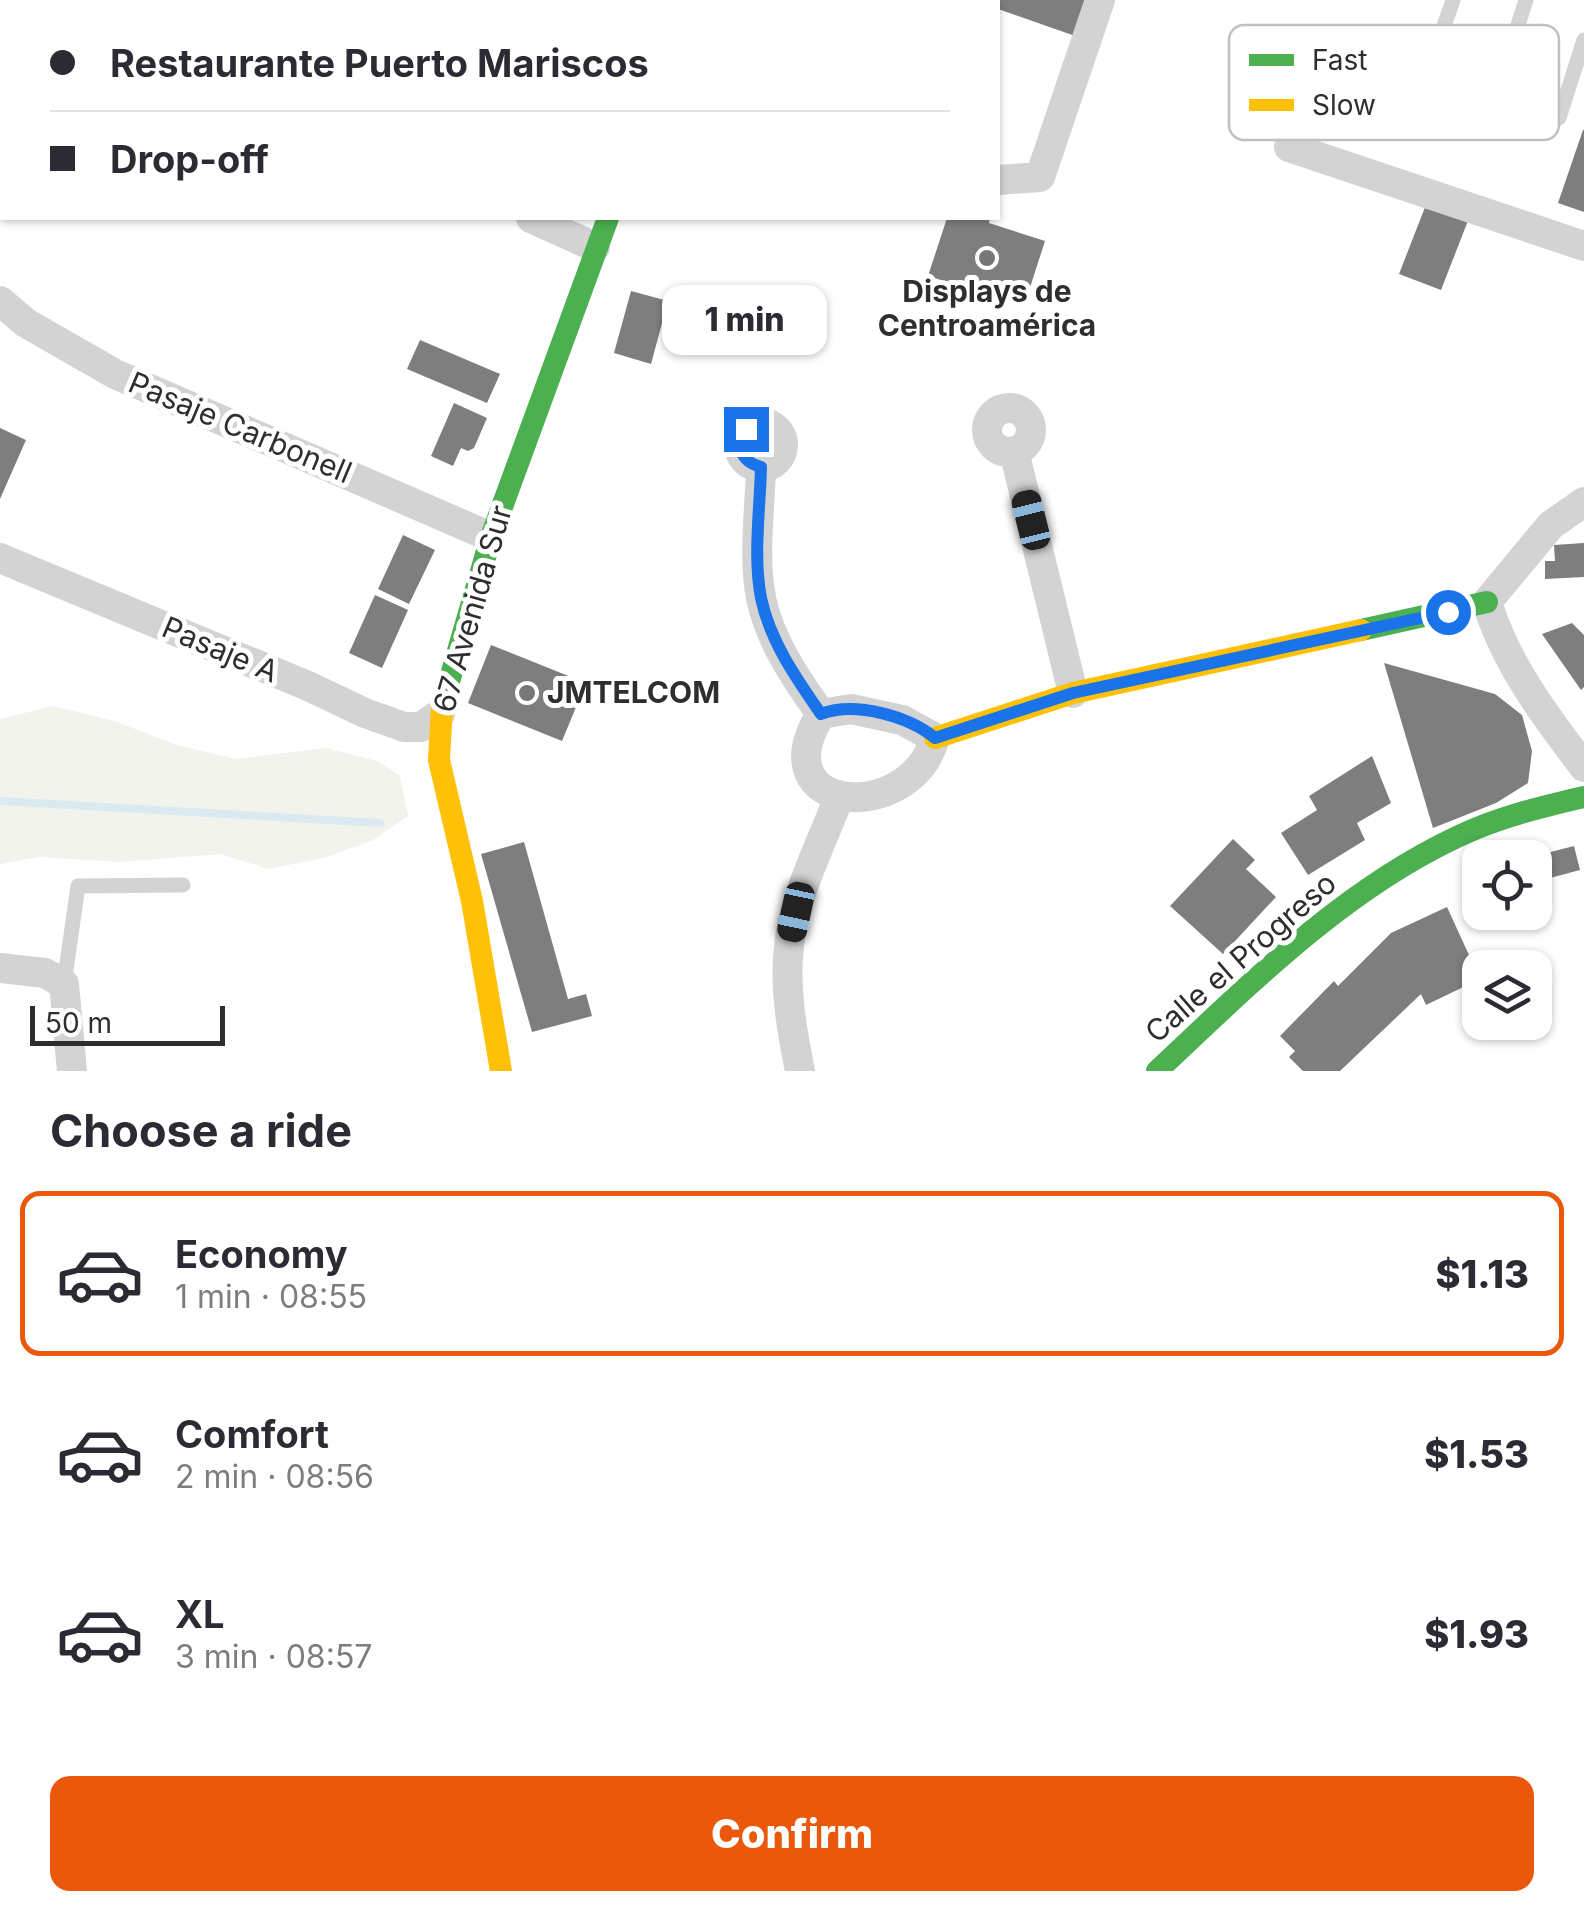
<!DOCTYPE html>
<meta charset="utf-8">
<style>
:root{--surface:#fff;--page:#f7f7f7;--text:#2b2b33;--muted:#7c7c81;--line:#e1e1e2;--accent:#ea580c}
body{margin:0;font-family:Inter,sans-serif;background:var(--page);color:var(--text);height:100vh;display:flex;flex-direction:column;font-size:38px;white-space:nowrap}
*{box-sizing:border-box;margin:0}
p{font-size:32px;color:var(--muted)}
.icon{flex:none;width:55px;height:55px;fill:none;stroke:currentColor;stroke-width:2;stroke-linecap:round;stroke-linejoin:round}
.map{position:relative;height:1071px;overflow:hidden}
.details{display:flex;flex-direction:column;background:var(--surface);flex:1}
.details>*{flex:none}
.banner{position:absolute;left:0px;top:0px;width:1000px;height:220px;box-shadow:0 2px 8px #0004;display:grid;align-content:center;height:220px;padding:0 50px;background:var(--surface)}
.controls{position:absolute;left:1462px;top:840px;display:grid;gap:20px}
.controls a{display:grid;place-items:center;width:90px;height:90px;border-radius:20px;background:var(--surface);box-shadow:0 2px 8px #0004;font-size:50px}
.scale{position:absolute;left:30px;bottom:25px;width:195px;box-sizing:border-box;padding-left:10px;border:5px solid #2e2e2e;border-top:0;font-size:28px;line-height:35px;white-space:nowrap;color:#2e2e2e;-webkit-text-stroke:8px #fff;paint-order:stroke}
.end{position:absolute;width:45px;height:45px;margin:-22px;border:12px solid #1a73e8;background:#fff;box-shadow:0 0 0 5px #fff}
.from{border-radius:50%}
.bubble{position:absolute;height:70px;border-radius:20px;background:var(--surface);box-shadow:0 2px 8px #0004;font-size:32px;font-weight:800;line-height:70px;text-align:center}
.car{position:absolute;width:30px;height:60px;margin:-30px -15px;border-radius:12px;box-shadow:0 0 8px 2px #0007;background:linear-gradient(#222 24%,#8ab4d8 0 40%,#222 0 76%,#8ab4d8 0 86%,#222 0)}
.banner b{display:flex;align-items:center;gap:35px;height:95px;font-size:38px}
.banner b+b{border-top:2px solid var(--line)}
.banner i{width:25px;height:25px;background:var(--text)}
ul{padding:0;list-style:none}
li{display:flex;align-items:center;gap:30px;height:165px;margin:0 20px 15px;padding:0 30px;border:5px solid transparent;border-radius:20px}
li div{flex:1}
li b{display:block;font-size:38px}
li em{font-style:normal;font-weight:800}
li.on{border-color:var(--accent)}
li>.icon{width:90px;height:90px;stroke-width:1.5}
h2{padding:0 50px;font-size:45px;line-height:120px}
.action{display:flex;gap:20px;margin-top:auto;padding:20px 50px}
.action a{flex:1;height:115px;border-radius:20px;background:var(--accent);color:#fff;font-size:40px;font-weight:800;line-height:115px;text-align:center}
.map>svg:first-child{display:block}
.green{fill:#f1f3ec}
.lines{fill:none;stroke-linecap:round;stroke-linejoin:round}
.stream{stroke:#dbeaf0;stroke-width:8}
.building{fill:#7e7e7e}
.lane{stroke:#d3d3d3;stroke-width:15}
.street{stroke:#d3d3d3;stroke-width:30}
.fast{stroke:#4caf50;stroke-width:22}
.slow{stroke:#ffc107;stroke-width:22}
.route{stroke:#1a73e8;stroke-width:12}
.poi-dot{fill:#777;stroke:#fff;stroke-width:4}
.labels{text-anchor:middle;stroke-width:10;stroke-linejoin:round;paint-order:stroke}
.poi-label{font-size:30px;font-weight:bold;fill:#2e2e2e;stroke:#fff}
.street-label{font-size:30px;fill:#2e2e2e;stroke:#fff}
.key{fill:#fff;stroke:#c0c0c0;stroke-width:2.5}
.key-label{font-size:28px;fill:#2e2e2e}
</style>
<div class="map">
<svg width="1584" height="1071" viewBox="0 0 1584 1071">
<rect width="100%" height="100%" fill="#fff"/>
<path class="green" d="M53 706 114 721 177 745 236 759 326 748 377 761 400 776 408 816 373 840 327 857 269 869 220 854 119 862 39 857 0 864V719Z"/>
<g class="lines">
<path class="stream" d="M0 801 380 823"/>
</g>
<path class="building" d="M998 0H1091L1078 37 998 9Z
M1583 130H1584V212L1558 203Z
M1429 197 1471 213 1441 290 1399 274Z
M947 218H990L989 223 1045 241 1024 306 928 276Z
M631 291 668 301 651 364 614 353Z
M420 340 500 374 487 403 407 369Z
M454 403 487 418 474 448 468 451 461 448 453 466 431 456Z
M0 428 26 440 0 499Z
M403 535 435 550 409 604 378 589Z
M1584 543V577L1545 579V561H1555L1554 545Z
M375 595 408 610 382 668 349 653Z
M1572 623 1584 635V687L1581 690 1542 634Z
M491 645 586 683 562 741 468 703Z
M1384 663 1495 694 1522 715 1532 751 1528 783 1496 803 1433 828Z
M1372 756 1391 803 1357 823 1365 840 1308 875 1281 833 1317 810 1309 796Z
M1233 839 1255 860 1246 869 1276 897 1223 954 1170 906Z
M524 842 568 999 586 994 592 1016 532 1032 481 854Z
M1574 846 1580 870 1535 882V856Z
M1447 907 1480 979 1426 1005 1421 994 1340 1071H1303L1289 1057 1295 1051 1280 1036 1334 981 1338 986 1391 933Z"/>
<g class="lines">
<path class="lane" d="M1453 0C1448 17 1424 69 1440 82 1451 90 1471 94 1484 99L1492 97 1497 91 1526 0
M1484 99 1546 124 1559 118 1584 40
M64 984 78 886 183 885"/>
<path class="street" d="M32 0 37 2
M357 2 358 0
M692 2 693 0
M1289 147 1584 246
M998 180 1040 177 1100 0
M531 218 595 247
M0 301 26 323 115 374 491 537
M987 430a22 22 0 1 1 44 0a22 22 0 1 1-44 0Z
M739 445a22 22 0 1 1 44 0a22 22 0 1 1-44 0Z
M1014 451 1073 693
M761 467C760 509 753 556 761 598 770 641 796 679 821 714
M1584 502 1551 525 1487 602C1505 663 1546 717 1584 767
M0 558 308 686 365 713 404 727H421L440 714
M851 709 902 720 935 738C910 826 759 814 821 714Z
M0 968 45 973 64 984 72 1071
M800 1071C792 1031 784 987 789 946 794 895 821 845 839 797"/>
<path class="fast" d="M1361 630 1487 602
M442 706 491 537 608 218
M1157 1071C1250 984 1343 890 1459 836 1499 817 1541 807 1584 797"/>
<path class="slow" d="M442 706 439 760 472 901 501 1071
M935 738 1073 693 1361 630"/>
</g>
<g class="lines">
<path class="route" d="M746 429C734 446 742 462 761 467 760 509 753 557 761 598 770 641 796 678 821 714 855 701 908 716 935 738L1073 693 1448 612"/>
</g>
<g class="poi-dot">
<circle cx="987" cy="258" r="10"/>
<circle cx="527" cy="693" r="10"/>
</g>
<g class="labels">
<g class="poi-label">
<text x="987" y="302">Displays de<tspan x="987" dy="34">Centroamérica</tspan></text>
<text x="547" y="703" text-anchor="start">JMTELCOM</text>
</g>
<g class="street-label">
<text transform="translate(240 428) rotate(23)" y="10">Pasaje Carbonell</text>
<text transform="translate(473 609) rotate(-74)" y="10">67 Avenida Sur</text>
<text transform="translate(220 650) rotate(23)" y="10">Pasaje A</text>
<text transform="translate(1241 958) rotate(-41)" y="10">Calle el Progreso</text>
</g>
</g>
<rect x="1229" y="25" width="330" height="115" rx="15" class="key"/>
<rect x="1249" y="54" width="45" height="12" fill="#4caf50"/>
<rect x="1249" y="99" width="45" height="12" fill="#ffc107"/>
<g class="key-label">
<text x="1312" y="70">Fast</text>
<text x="1312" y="115">Slow</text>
</g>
</svg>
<div class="controls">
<a><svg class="icon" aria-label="locate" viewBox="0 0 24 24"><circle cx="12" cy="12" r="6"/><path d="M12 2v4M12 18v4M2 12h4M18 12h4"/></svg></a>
<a><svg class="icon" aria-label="layers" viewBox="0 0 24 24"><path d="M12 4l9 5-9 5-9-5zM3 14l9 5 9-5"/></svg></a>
</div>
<div class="scale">50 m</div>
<i class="end from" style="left:1448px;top:612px"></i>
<i class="end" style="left:746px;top:429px"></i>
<div class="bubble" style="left:662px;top:285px;width:165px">1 min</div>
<i class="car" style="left:1031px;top:520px;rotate:346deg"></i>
<i class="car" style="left:796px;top:912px;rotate:192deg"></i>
<div class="banner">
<b><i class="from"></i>Restaurante Puerto Mariscos</b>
<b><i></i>Drop-off</b>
</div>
</div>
<section class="details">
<h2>Choose a ride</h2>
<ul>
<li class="on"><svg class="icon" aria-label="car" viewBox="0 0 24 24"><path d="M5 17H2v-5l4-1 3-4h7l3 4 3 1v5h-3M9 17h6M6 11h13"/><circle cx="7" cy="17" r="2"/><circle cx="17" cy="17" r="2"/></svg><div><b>Economy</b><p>1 min · 08:55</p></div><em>$1.13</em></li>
<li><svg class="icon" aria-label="car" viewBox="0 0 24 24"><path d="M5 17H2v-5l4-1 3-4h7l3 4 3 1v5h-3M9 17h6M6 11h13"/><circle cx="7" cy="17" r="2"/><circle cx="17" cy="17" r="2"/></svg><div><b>Comfort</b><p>2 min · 08:56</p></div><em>$1.53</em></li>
<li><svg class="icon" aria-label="car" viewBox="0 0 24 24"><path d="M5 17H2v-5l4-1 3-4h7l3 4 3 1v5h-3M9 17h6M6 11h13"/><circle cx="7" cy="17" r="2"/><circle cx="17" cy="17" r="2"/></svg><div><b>XL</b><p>3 min · 08:57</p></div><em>$1.93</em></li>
</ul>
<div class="action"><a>Confirm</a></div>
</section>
